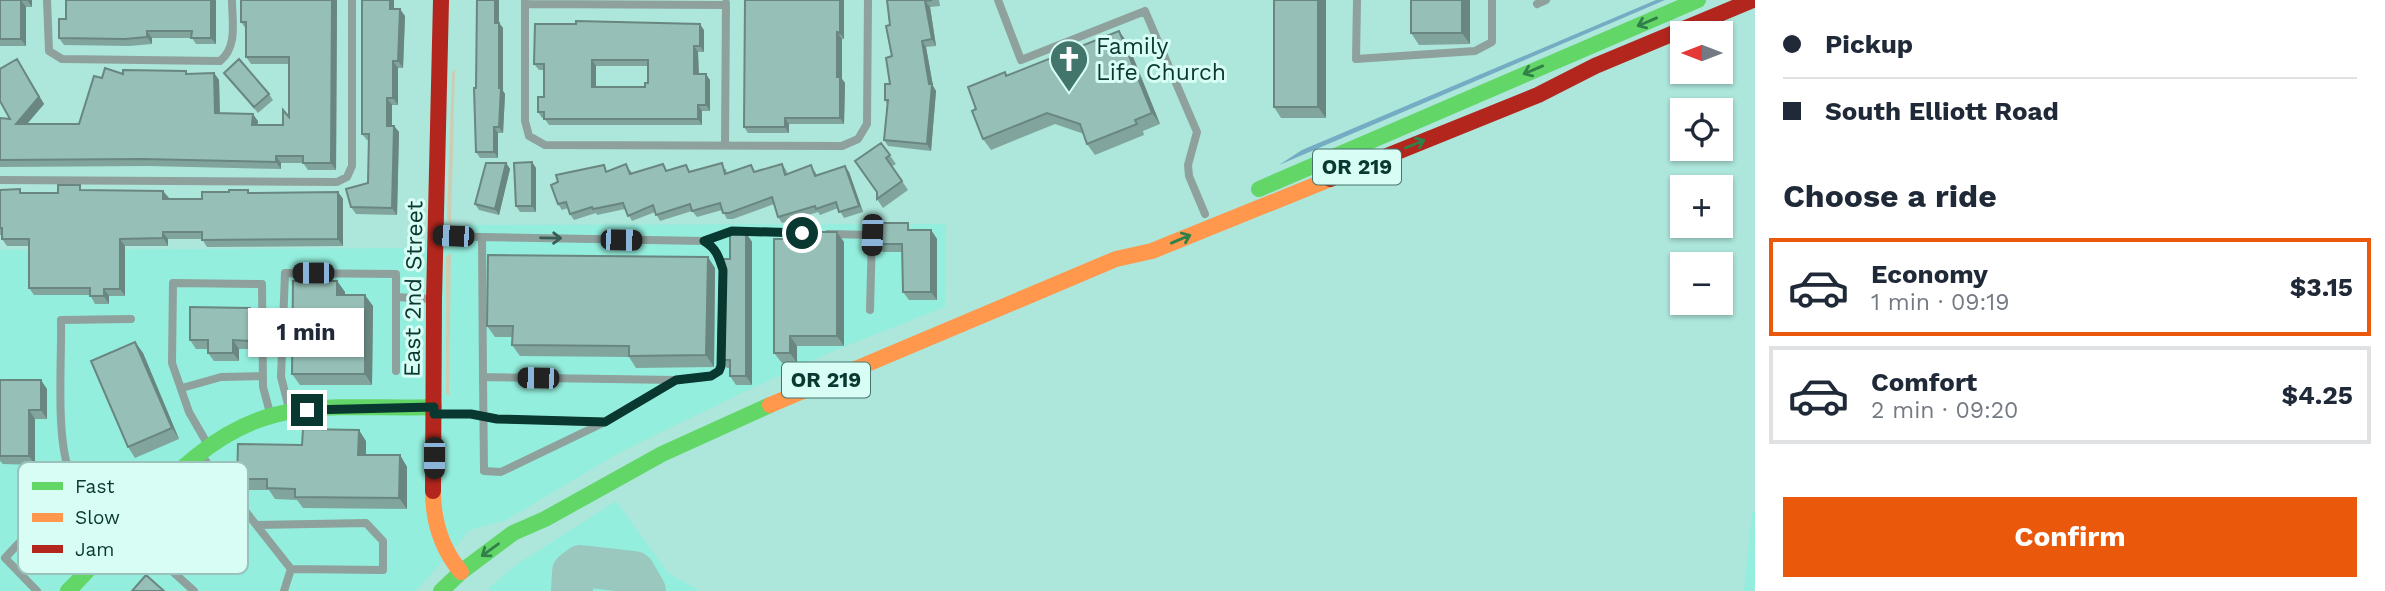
<!DOCTYPE html>
<meta charset="utf-8">
<style>
:root{--surface:#fff;--page:#f2f2f3;--text:#1f2937;--muted:#747a83;--line:#e0e1e3;--accent:#ea580c}
body{margin:0;font-family:"Work Sans",sans-serif;background:var(--page);color:var(--text);height:100vh;display:flex;flex-direction:column;font-size:26px;white-space:nowrap}
*{box-sizing:border-box;margin:0}
p{font-size:23px;color:var(--muted)}
.icon{flex:none;width:38px;height:38px;fill:none;stroke:currentColor;stroke-width:2;stroke-linecap:round;stroke-linejoin:round}
.map{position:relative;flex:1;overflow:hidden}
.drawer{display:flex;flex-direction:column;background:var(--surface);width:630px}
.drawer>*{flex:none}
.banner{display:grid;align-content:center;height:154px;padding:0 28px;background:var(--surface)}
.needle{width:46px;rotate:270deg}
.controls{position:absolute;left:1670px;top:21px;display:grid;gap:14px}
.controls a{display:grid;place-items:center;width:63px;height:63px;border-radius:0px;background:var(--surface);box-shadow:0 2px 5px #0004;font-size:35px}
.end{position:absolute;width:32px;height:32px;margin:-16px;border:9px solid #083830;background:#fff;box-shadow:0 0 0 4px #fff}
.from{border-radius:50%}
.bubble{position:absolute;height:49px;border-radius:0px;background:var(--surface);box-shadow:0 2px 5px #0004;font-size:23px;font-weight:700;line-height:49px;text-align:center}
.car{position:absolute;width:21px;height:42px;margin:-21px -10px;border-radius:9px;box-shadow:0 0 5px 2px #0007;background:linear-gradient(#222 24%,#8ab4d8 0 40%,#222 0 76%,#8ab4d8 0 86%,#222 0)}
.banner b{display:flex;align-items:center;gap:24px;height:66px;font-size:26px}
.banner b+b{border-top:2px solid var(--line)}
.banner i{width:18px;height:18px;background:var(--text)}
ul{padding:0;list-style:none}
li{display:flex;align-items:center;gap:21px;height:98px;margin:0 14px 10px;padding:0 14px;border:4px solid var(--line);border-radius:0px}
li div{flex:1}
li b{display:block;font-size:26px}
li em{font-style:normal;font-weight:700}
li.current{border-color:var(--accent)}
li>.icon{width:63px;height:63px;stroke-width:1.5}
h2{padding:0 28px;font-size:32px;line-height:84px}
.primary-button{display:flex;gap:14px;margin-top:auto;padding:14px 28px}
.primary-button a{flex:1;height:80px;border-radius:0px;background:var(--accent);color:#fff;font-size:28px;font-weight:700;line-height:80px;text-align:center}
main{display:flex;flex:1;min-height:0}
.map>svg:first-child{display:block}
.built{fill:#94eedd}
.green{fill:#cdcdb3}
.water{fill:#74acc4}
.lines{fill:none;stroke-linecap:round;stroke-linejoin:round}
.taxiway{stroke:#9ac8bf;stroke-width:42}
.lane{stroke:#8ea19d;stroke-width:8}
.fast{stroke:#63d668;stroke-width:16}
.slow{stroke:#ff974d;stroke-width:16}
.jam{stroke:#b3261e;stroke-width:16}
.wall{fill:#81a59d;fill-rule:evenodd}
.shaded-wall{fill:#698680}
.building{fill:#96c0b7;stroke:#698680;stroke-width:2;fill-rule:evenodd}
.oneway{stroke:#317f49}
.oneway2{stroke:#375d56}
.route{stroke:#083830;stroke-width:9}
.labels{text-anchor:middle;stroke-width:6;stroke-linejoin:round;paint-order:stroke}
.shield{fill:#d8fdf5;stroke:#46736b;stroke-width:2}
.shield-label{font-size:21px;font-weight:bold;fill:#083830}
.poi-label{font-size:23px;fill:#083830;stroke:#d8fdf5;text-anchor:start}
.street-label{font-size:23px;fill:#083830;stroke:#d8fdf5}
.key{fill:#d8fdf5;stroke:#9ac2ba;stroke-width:2}
.key-label{font-size:19px;fill:#083830}
</style>
<main>
<div class="map">
<svg width="1755" height="591" viewBox="0 0 1755 591">
<rect width="100%" height="100%" fill="#ade6db"/>
<path class="built" d="M946 224 945 307 838 349 733 397 617 454 506 520 470 530 416 591H0V250L409 248 457 225Z
M616 501 668 573 700 591H489L490 587 516 565Z
M1752 512H1755V591H1744Z"/>
<path class="green" d="M455 69 451 226 447 217 452 73Z
M451 253 449 396 446 393V257Z"/>
<path class="water" d="M1656 0H1665L1279 165 1302 150Z"/>
<g class="lines">
<path class="taxiway" d="M572 591 573 572 581 566 634 572 645 591"/>
<path class="lane" d="M47 0 49 51 62 59 220 61C238 47 232 21 232 0
M525 0V121L529 136 545 145 842 146 858 139 867 124 868 0
M998 0 1021 60 1145 11 1197 132 1188 165 1189 176 1205 214
M1357 0 1356 59 1475 51 1492 42V0
M525 4 725 5
M1537 4 1546 0
M725 144 726 3
M0 180 337 182 347 177 352 166V0
M828 234 872 235 870 310
M438 236 482 237 704 241C716 248 719 257 723 270L721 366 719 371 711 376 676 380 483 377 482 237
M704 241 732 231 811 233
M396 297 432 299
M483 377 484 471 501 472 605 422 673 382
M182 388 221 377 263 376
M289 408 281 377 285 273 396 274V371
M434 414H471L497 419 602 422
M208 445 189 412 172 363 173 283 262 284 263 387 270 413
M201 455 291 569 284 591
M257 525 366 523 383 541V570L291 569
M127 530 194 591
M116 536C99 517 81 500 71 476 55 440 62 362 61 320L131 319
M37 591 5 558 46 514 79 491"/>
<path class="fast" d="M1259 189 1698 0
M68 591C135 525 193 425 294 411 340 404 388 409 434 407
M441 591 461 572 513 533 545 519 662 454 770 405"/>
<path class="slow" d="M770 405 1116 259 1152 251 1330 179
M433 491C433 522 441 548 461 572"/>
<path class="jam" d="M1330 179 1538 95 1595 66 1753 0
M433 491 434 299 441 0"/>
</g>
<path class="wall" d="M0 0H32V7H26V46H0Z
M66 0H216V44H196L192 38H152V44L129 46 64 45 59 38 66 19Z
M337 0 336 170H308L303 163H281V169L148 166 0 167V118L10 119 17 59 44 104 27 124H79L102 78 123 74 214 73 219 80 220 113 258 121 257 125H283L289 117V64H251L246 57V29L241 22Z
M394 0V9L405 16 403 68H398V105H392V126H394L399 132 397 215 356 214 351 207 368 183V140H367L362 134Z
M499 0V23L503 28V91L505 94 503 133H498V158H480L476 152V88Z
M844 0V39H842V79L845 83 844 124H789V133H748L744 127Z
M887 0H939L940 6 930 7 936 46 926 47 933 86 936 91 931 151 888 146 884 140 887 104 885 100 890 84 892 56Z
M1274 0 1326 118H1281L1274 107Z
M1411 0H1470V44L1419 45 1411 33Z
M704 30V52H698L699 74 710 80V111H702V125H549L544 118H542L538 112 544 97V70H539L534 64ZM596 66H648V83L645 87H596Z
M1127 42 1160 124 1143 131 1144 135 1095 155 1087 144 1084 134 1055 124 991 150 983 139 976 109 1005 72 1007 76Z
M224 73 269 94 273 100 258 113Z
M881 143 896 164 892 166 908 190 883 208 877 199Z
M532 162 536 168V212H520L516 206Z
M506 163 510 169 499 215 479 210 475 204Z
M782 164 786 170 788 174 815 171 817 176 849 172 863 212 844 218 838 208 820 215 818 212 782 223 778 217 774 204 733 219H727L722 210 697 217 692 211 660 221 655 212 632 221 625 209 597 215 596 213 574 220 570 214 568 208 562 210 558 204 608 171 630 170 632 173 668 170 691 172 726 169 727 174 756 172Z
M0 190 23 193H58L84 190 163 191 169 199H202L229 192 248 190 250 193 338 192 343 199V246L207 247 202 239H168V246H125V296H109V304H95L90 295H34L29 288V246H7L2 239V235H0Z
M913 230H931L937 239V300H909L903 292 902 252H883L877 244Z
M746 233 752 242V385H736L730 376V368H727L721 360 730 259Z
M844 242V346H797V363H782L774 353Z
M715 268 714 367 636 368 629 357 520 356 512 345V337H495L487 326Z
M337 281 345 292V295L373 306 372 385H300L292 374Z
M250 308 256 316V349H239V361H214L208 353V349H196L190 340Z
M135 342 143 353 179 439 135 458 128 447Z
M0 380 47 389V419H35V465L3 464 0 461Z
M366 441V455H400L407 467V509L303 508 297 500 275 499 269 490H245L237 479 302 445Z"/>
<path class="shaded-wall" d="M21 0 26 7V46L21 39Z
M27 0H32V7Z
M211 0H216V44L211 38Z
M332 0H337L336 170 331 163Z
M390 0H394V16L390 9Z
M495 0H499V28L495 23Z
M840 0H844V39L840 33Z
M1318 0H1326V118L1318 107Z
M1462 0H1470V44L1462 33Z
M925 1 930 7 936 46 932 39Z
M400 9 405 16 403 68 398 61Z
M499 23 503 28V91L505 94 503 133 499 127Z
M700 24 704 30V52L700 46Z
M147 31 152 38V44L147 37Z
M1119 31 1127 42 1160 124 1152 113Z
M837 32 842 39V79L845 83 844 124 840 118 837 77Z
M922 41 926 47 933 86 936 91 931 151 927 144 929 84Z
M694 46 698 52 699 80 694 74Z
M17 59 44 104 21 131 16 124Z
M592 60 596 66V93L592 87Z
M393 61 398 68V105L393 98Z
M214 73 219 80 220 120 215 113Z
M706 74 710 80V111L706 105Z
M387 98 392 105V132L387 126Z
M698 105 702 111V125L698 119Z
M253 114 258 121 257 132 252 125Z
M785 118 789 124V133L785 127Z
M394 126 399 132 397 215 392 208Z
M494 127 498 133V158L494 152Z
M276 156 281 163V169L276 162Z
M532 162 536 168V212L532 206Z
M506 163 510 169 499 215 495 209Z
M845 166 849 172 863 212 859 206Z
M163 191 169 198 168 206 163 199Z
M338 192 343 199V246L338 239Z
M931 230 937 239V300L931 292Z
M163 232 168 239V246L163 238Z
M837 232 844 242V346L837 336Z
M746 233 752 242V385L746 376Z
M120 239 125 246V296L120 289Z
M708 257 715 268 714 367 706 355Z
M337 281 345 292V306L337 295Z
M104 289 109 296V304L104 296Z
M365 295 373 306 372 385 365 374Z
M250 308 256 316V349L250 341Z
M790 336 797 346V363L790 353Z
M233 340 239 349V361L233 353Z
M135 342 143 353 179 439 172 428Z
M41 380 47 389V419L41 410Z
M29 410 35 419V465L29 456Z
M359 430 366 441V466L358 455Z
M400 455 407 467V509L399 498Z"/>
<path class="building" d="M0 0H27H21V39H0Z
M66 0H211V38H191L192 31H147V37L125 39 59 38V19H66Z
M241 0H332L331 163H303V156H276V162L143 159 0 160V118L10 119 0 101V69L17 59 39 97 16 124H79L94 76 102 78 105 68 123 74V70L186 71V74L214 73 215 113 253 114 252 125H283V110L289 117V57H246V22H241Z
M362 0H390V9H400L398 61H393V98H387V126H394L392 208 351 207 346 189 368 183 369 134H362Z
M477 0H495V23H499V88H501L499 127H494V152H476L474 88H476Z
M745 0H840V33L837 32V77H840V118H785V127H744Z
M887 0H932L925 1 932 39 922 41 929 84H932L927 144 884 140 888 100H885V84H890L886 58 892 56 886 26 890 25Z
M1274 0H1318V107H1274Z
M1411 0H1462V33H1411Z
M576 21 700 24V46H694V74H706V105H698V119H544V112H538V97H544V64H534L535 24H576ZM592 60H648V83H645V87H592Z
M1119 31 1152 113 1135 120 1137 124 1087 144 1080 124 1047 113 983 139 972 111 976 109 968 87 1005 72 1006 76Z
M239 59 269 94 254 107 224 73Z
M881 143 890 155 886 158 902 181 877 199V192L855 161Z
M532 162V206H516L514 163Z
M486 163H506L495 209 475 204Z
M722 163 725 174 751 165 754 172 782 164 785 175 811 165 815 176 845 166 859 206 839 212 836 202 816 209 815 206 778 217 772 197 729 213H723L720 203 692 211 690 204 656 215 653 205 628 216 623 203 593 209 592 207 570 214 566 202 558 204 551 185 558 182 556 175 604 165 606 172 626 164 630 174 663 164 666 171 686 165 689 172Z
M58 185H80V190L163 191V199H202V192H229V190H248V193L338 192V239L202 240V232H163V238L120 239V289H104V296H90V288H29V239H2V228H0V190L20 189V193H58Z
M877 223H908V230H931V292H903L902 244H877Z
M802 232H837V336H790V353H774V239H802Z
M730 233H746V376H730V360H721L723 259H730Z
M488 255 708 257 706 355 629 356V346L512 345 513 326H487Z
M293 281H337V295H365V374H292Z
M190 307 250 308V341L233 340V353H208V340H190Z
M135 342 172 428 128 447 91 361Z
M0 380H41V410H29V456H0Z
M303 429 359 430 358 455H400L399 498 295 497V489L267 488V479H237L238 444 302 445Z
M146 575 164 591H132Z"/>
<defs><path id="oneway-shaft" d="M-6 0H5M1.5-3L5.5 0L1.5 3" fill="none" stroke-width="1.6" stroke-linecap="round" stroke-linejoin="round" transform="scale(1.75)"/></defs>
<g class="oneway">
<use href="#oneway-shaft" transform="translate(1647 22) rotate(157)"/>
<use href="#oneway-shaft" transform="translate(1533 70) rotate(157)"/>
<use href="#oneway-shaft" transform="translate(1415 144) rotate(-22)"/>
<use href="#oneway-shaft" transform="translate(1181 239) rotate(-23)"/>
<use href="#oneway-shaft" transform="translate(490 550) rotate(144)"/>
</g>
<use class="oneway2" href="#oneway-shaft" transform="translate(551 238) rotate(1)"/>
<g class="lines">
<path class="route" d="M307 410 434 407V414H471L497 419 605 422 676 380 711 376 719 371 721 366 723 270C719 257 716 248 704 241L732 231 802 233"/>
</g>
<defs>
<g id="church-pin" transform="scale(2.0125)"><path d="M0 17L-7.5 6A9.5 9.5 0 1 1 7.5 6Z" fill="#42756c" stroke="#d8fdf5"/><path d="M-1.2-6h2.4v3.5h3.3v2.4h-3.3V6h-2.4V-.1h-3.3v-2.4h3.3Z" fill="#fff"/></g>
</defs>
<g fill-rule="evenodd">
<use href="#church-pin" x="1069" y="59"/>
</g>
<g class="labels">
<g class="shield">
<rect x="1313" y="149.5" width="88" height="35" rx="5"/>
<rect x="782" y="362.5" width="88" height="35" rx="5"/>
</g>
<g class="shield-label">
<text x="1357" y="174">OR 219</text>
<text x="826" y="387">OR 219</text>
</g>
<g class="poi-label">
<text x="1096" y="54">Family<tspan x="1096" dy="26">Life Church</tspan></text>
</g>
<g class="street-label">
<text transform="translate(413 289) rotate(-89)" y="8">East 2nd Street</text>
</g>
</g>
<rect x="18" y="462" width="230" height="112" rx="10" class="key"/>
<rect x="32" y="482" width="31" height="8" fill="#63d668"/>
<rect x="32" y="513" width="31" height="9" fill="#ff974d"/>
<rect x="32" y="545" width="31" height="8" fill="#b3261e"/>
<g class="key-label">
<text x="75" y="493">Fast</text>
<text x="75" y="524">Slow</text>
<text x="75" y="556">Jam</text>
</g>
</svg>
<div class="controls">
<a><svg class="needle" viewBox="-14 -14 28 28"><path d="M0-13l5 13h-10z" fill="#e53935"/><path d="M0 13l5-13h-10z" fill="#747a83"/></svg></a>
<a><svg class="icon" aria-label="locate" viewBox="0 0 24 24"><circle cx="12" cy="12" r="6"/><path d="M12 2v4M12 18v4M2 12h4M18 12h4"/></svg></a>
<a>+</a>
<a>−</a>
</div>
<i class="end from" style="left:802px;top:233px"></i>
<i class="end" style="left:307px;top:410px"></i>
<div class="bubble" style="left:248px;top:308px;width:116px">1 min</div>
<i class="car" style="left:872px;top:235px;rotate:182deg"></i>
<i class="car" style="left:453px;top:236px;rotate:272deg"></i>
<i class="car" style="left:621px;top:240px;rotate:91deg"></i>
<i class="car" style="left:313px;top:273px;rotate:270deg"></i>
<i class="car" style="left:538px;top:378px;rotate:271deg"></i>
<i class="car" style="left:434px;top:458px;rotate:180deg"></i>
</div>
<section class="drawer">
<div class="banner">
<b><i class="from"></i>Pickup</b>
<b><i></i>South Elliott Road</b>
</div>
<h2>Choose a ride</h2>
<ul>
<li class="current"><svg class="icon" aria-label="car" viewBox="0 0 24 24"><path d="M5 17H2v-5l4-1 3-4h7l3 4 3 1v5h-3M9 17h6M6 11h13"/><circle cx="7" cy="17" r="2"/><circle cx="17" cy="17" r="2"/></svg><div><b>Economy</b><p>1 min · 09:19</p></div><em>$3.15</em></li>
<li><svg class="icon" aria-label="car" viewBox="0 0 24 24"><path d="M5 17H2v-5l4-1 3-4h7l3 4 3 1v5h-3M9 17h6M6 11h13"/><circle cx="7" cy="17" r="2"/><circle cx="17" cy="17" r="2"/></svg><div><b>Comfort</b><p>2 min · 09:20</p></div><em>$4.25</em></li>
</ul>
<div class="primary-button"><a>Confirm</a></div>
</section>
</main>
